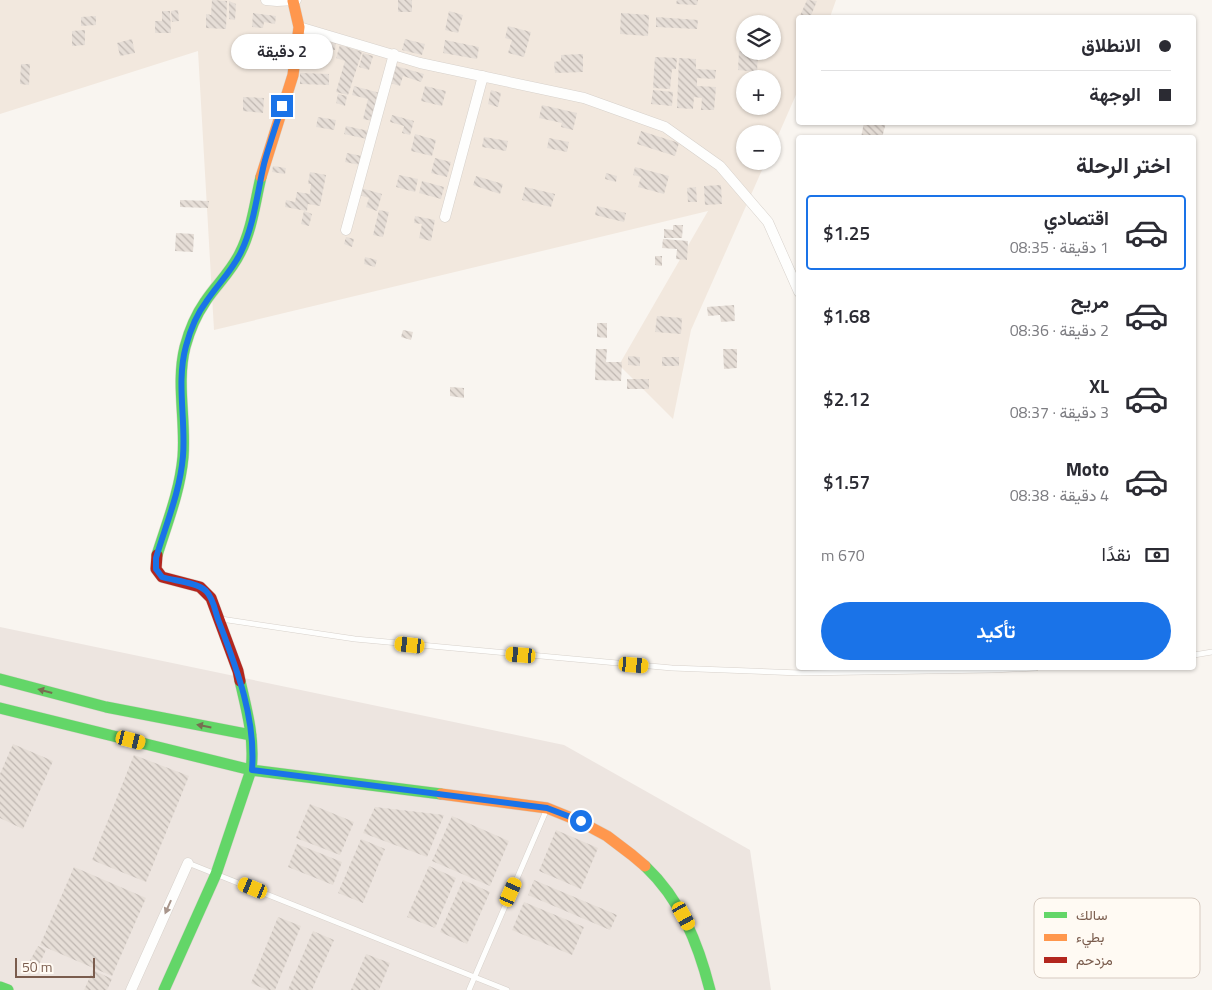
<!DOCTYPE html>
<html lang="ar">
<meta charset="utf-8">
<style>
:root{--surface:#fff;--page:#f7f7f7;--text:#2b2b33;--muted:#7c7c81;--line:#e1e1e2;--accent:#1a73e8}
body{margin:0;font-family:"Titillium Web",Vazirmatn,sans-serif;background:var(--page);color:var(--text);direction:rtl;height:100vh;display:flex;flex-direction:column;font-size:19px;white-space:nowrap}
*{box-sizing:border-box;margin:0}
p{font-size:16px;color:var(--muted)}
.icon{flex:none;width:28px;height:28px;fill:none;stroke:currentColor;stroke-width:2;stroke-linecap:round;stroke-linejoin:round}
.map{position:relative;flex:1;overflow:hidden;direction:ltr}
.drawer{position:absolute;left:796px;top:135px;width:400px;height:535px;display:flex;flex-direction:column;background:var(--surface);border-radius:5px;box-shadow:0 1px 4px #0004;direction:rtl}
.drawer>*{flex:none}
.banner{position:absolute;left:796px;top:15px;width:400px;height:110px;border-radius:5px;box-shadow:0 1px 4px #0004;direction:rtl;display:grid;align-content:center;height:110px;padding:0 25px;background:var(--surface)}
.buttons{position:absolute;left:736px;top:15px;display:grid;gap:10px}
.buttons a{display:grid;place-items:center;width:45px;height:45px;border-radius:50%;background:var(--surface);box-shadow:0 1px 4px #0004;font-size:25px}
.scale{position:absolute;left:15px;bottom:12px;width:80px;box-sizing:border-box;padding-left:5px;border:2px solid #7a5c4d;border-top:0;font-size:14px;line-height:18px;white-space:nowrap;color:#7a5c4d;-webkit-text-stroke:4px #fffaf3;paint-order:stroke}
.end{position:absolute;width:22px;height:22px;margin:-11px;border:6px solid #1a73e8;background:#fff;box-shadow:0 0 0 2px #fff}
.from{border-radius:50%}
.bubble{position:absolute;height:35px;border-radius:18px;background:var(--surface);box-shadow:0 1px 4px #0004;font-size:16px;font-weight:600;line-height:35px;text-align:center;direction:rtl}
.car{position:absolute;width:15px;height:30px;margin:-15px -8px;border-radius:6px;box-shadow:0 0 4px 1px #0007;background:linear-gradient(#f5c518 24%,#345 0 40%,#f5c518 0 76%,#345 0 86%,#f5c518 0)}
.banner b{display:flex;align-items:center;gap:18px;height:48px;font-size:19px}
.banner b+b{border-top:1px solid var(--line)}
.banner i{width:12px;height:12px;background:var(--text)}
ul{padding:0;list-style:none}
li{display:flex;align-items:center;gap:15px;height:75px;margin:0 10px 8px;padding:0 15px;border:2px solid transparent;border-radius:5px}
li div{flex:1}
li b{display:block;font-size:19px}
li em{font-style:normal;font-weight:600}
li.on{border-color:var(--accent)}
li>.icon{width:45px;height:45px;stroke-width:1.5}
h2{padding:0 25px;font-size:22px;line-height:60px}
.pay{display:flex;align-items:center;gap:12px;height:55px;padding:0 25px;font-size:19px}
.pay p{margin-inline-start:auto}
.primary-button{display:flex;gap:10px;margin-top:auto;padding:10px 25px}
.primary-button a{flex:1;height:58px;border-radius:30px;background:var(--accent);color:#fff;font-size:20px;font-weight:600;line-height:58px;text-align:center}
.map>svg:first-child{display:block}
.residential{fill:#f2e8de;fill-rule:evenodd}
.industrial{fill:#ede5e0}
.building{fill:url(#building-back-hatch)}
.lines{fill:none;stroke-linecap:round;stroke-linejoin:round}
.lane-casing{stroke:#d7d1cb;stroke-width:6}
.street-casing{stroke:#d7d1cb;stroke-width:11}
.fast-casing{stroke:#d9d2cb;stroke-width:12}
.slow-casing{stroke:#d9d2cb;stroke-width:12}
.jam-casing{stroke:#d9d2cb;stroke-width:12}
.lane{stroke:#fefefd;stroke-width:5}
.street{stroke:#fefefd;stroke-width:10}
.fast{stroke:#63d668;stroke-width:11}
.slow{stroke:#ff974d;stroke-width:11}
.jam{stroke:#b3261e;stroke-width:11}
.oneway{fill:#776e51}
.oneway2{fill:#a8958b}
.route{stroke:#1a73e8;stroke-width:6}
.key{fill:#fffaf3;stroke:#d7cbc1;stroke-width:1}
.key-label{font-size:14px;fill:#7a5c4d}
</style>
<div class="map">
<svg width="1212" height="990" viewBox="0 0 1212 990">
<defs>
<pattern id="building-back-hatch" width="6" height="6" patternUnits="userSpaceOnUse" patternTransform="scale(1.25)"><rect width="6" height="6" fill="#e6ded7"/><path d="M-1 5l2 2M0 0l6 6M5-1l2 2" fill="none" stroke="#bfb7b1"/></pattern>
</defs>
<rect width="100%" height="100%" fill="#f9f5f0"/>
<path class="residential" d="M0 0H836L830 17 799 18V88L773 147 772 134H745V161H766L691 330 673 419 619 365 708 211 214 330 198 51 0 114ZM745 24H772V51H745ZM745 79H772V106H745Z"/>
<path class="industrial" d="M0 627 564 745 750 850 771 990H0Z"/>
<path class="building" d="M212 0 227 1 226 29 206 28V14L211 15Z
M398 0H412V12H398Z
M677 0H698L697 5 676 4Z
M807 0 817 1 810 18H799Z
M229 1 236 4 235 20 229 19Z
M178 10 179 21 172 22 171 11Z
M162 11H170L171 33H155V21H162Z
M449 11 463 15 458 33 445 30Z
M253 13 276 16 275 24 264 22 263 28 252 27Z
M621 13 649 15 648 36 620 34Z
M96 16V25L81 26V17Z
M656 17 698 20 697 29 656 27Z
M508 26 531 32 524 57 508 53 512 40 505 38Z
M85 30V45L72 46V31Z
M132 39 135 53 120 56 117 43Z
M310 39 336 41 335 50 310 48Z
M405 39 425 44 422 55 402 50Z
M445 40 479 47 477 59 443 53Z
M340 45 362 52 348 95 336 92 345 61 336 58Z
M739 51 758 53 757 72 738 70Z
M363 53 373 56 369 70 359 67Z
M583 54V72L555 73 554 62 561 61V55Z
M655 57 677 58 676 69H672L670 89 653 88Z
M679 58 696 59V69L716 70 715 79 697 78V86L716 87 714 110H701L702 98 694 97 693 109 677 108Z
M21 64H30L29 85 20 84Z
M396 66 424 74 421 82 403 76 400 86 390 83Z
M300 73 329 74V85L300 84Z
M354 86 380 93 373 121 363 119 368 99 352 95Z
M425 86 446 91 442 106 421 101Z
M491 90 501 93 498 107 488 104Z
M653 90 673 92 672 106 651 104Z
M338 94 347 96 345 106 336 103Z
M243 97 264 98 263 113 243 111Z
M542 105 577 113 573 130 561 127 562 123 539 118Z
M392 115 414 121 410 135 402 133 404 126 390 122Z
M318 117 336 120 334 130 316 127Z
M864 122H886L882 138H861Z
M346 126 369 131 367 139 344 134Z
M641 131 679 143 675 156 637 144Z
M415 134 436 140 432 156 411 151Z
M484 137 508 141 506 151 482 147Z
M549 138 569 142 567 152 547 148Z
M347 153 362 156 360 165 345 162Z
M435 158 451 162 447 177 431 173Z
M273 166 286 168 285 174 272 172Z
M635 167 669 176 664 194 638 187 641 177 633 175Z
M310 172 326 175 320 206 308 204 307 211 285 207 286 200 295 202 297 192 310 194 311 184H308Z
M606 173 617 176 616 182 605 179Z
M399 175 418 179 415 192 396 187Z
M476 176 503 184 500 194 473 185Z
M422 181 444 187 441 199 419 193Z
M721 185 722 204 705 205 704 186Z
M525 187 555 194 551 207 522 200Z
M696 187 697 202H688L687 188Z
M361 188 382 194 377 211 366 207 369 198 359 195Z
M180 200 209 201 208 208 180 207Z
M597 206 626 213 624 222 595 215Z
M379 210 389 212 383 237 373 235Z
M304 211 312 214 309 226 301 224Z
M415 216 435 220 431 241 419 238 422 224 414 223Z
M673 225H683L682 238H664V229L673 230Z
M176 233 194 234 193 252 175 251Z
M346 237 354 239 352 247 344 244Z
M663 239 688 241 687 260 676 259 677 249 662 248Z
M655 256H662V266L655 265Z
M365 257 377 260 375 267 364 264Z
M734 305 735 321 721 322 720 315 708 316 707 307Z
M657 316 682 318 681 334 655 332Z
M597 323H607V338L597 337Z
M403 330 413 332 411 340 401 337Z
M596 349H607L606 362H622L621 381 595 380Z
M723 349H737V368L724 369Z
M628 356 640 357V366L628 365Z
M662 357H679V366H662Z
M627 379H649V389H627Z
M450 387 464 388V398L450 396Z
M13 744 53 761 23 829 0 818V774Z
M134 755 189 776 146 882 92 860Z
M310 804 354 822 340 855 296 838Z
M375 807 444 815 427 857 363 833Z
M452 816 509 841 490 886 432 861Z
M556 830 598 848 581 889 539 871Z
M361 839 385 849 363 903 338 893Z
M297 844 342 862 333 885 288 867Z
M429 866 456 878 435 928 407 917Z
M74 867 146 898 112 976 40 945Z
M463 880 490 892 467 944 440 932Z
M534 880 617 915 610 930 528 895Z
M524 902 584 927 572 955 512 930Z
M278 917 301 926 275 990H267L251 983Z
M313 931 334 940 312 990H288Z
M38 946 46 950 37 969 28 964Z
M366 954 390 963 379 990H351Z
M93 970 112 979 107 990H84Z"/>
<g class="lines">
<g class="lane-casing">
<path id="lane" d="M221 619 355 639 672 668 800 673 992 670 1036 668
M1194 655 1212 652
M188 863 507 990
M469 990 546 811"/>
</g>
<g class="street-casing">
<path id="street" d="M266 0 277 1 296 0
M299 27 420 63 584 98 665 127 720 166 768 222 799 292
M445 217 483 76
M346 230 394 54
M131 990 188 863"/>
</g>
<g class="fast-casing">
<path id="fast" d="M157 555C167 523 180 491 183 457 186 420 176 383 185 347 189 332 196 315 205 302 216 285 231 272 240 253 252 230 255 202 261 177
M0 679 106 707 251 735
M0 708 251 770 441 794
M645 866C681 900 698 943 710 990
M0 987 8 990
M164 990 216 874 251 770C255 740 247 711 240 681"/>
</g>
<g class="slow-casing">
<path id="slow" d="M261 177 293 75 299 27 293 1
M441 794 547 808 579 821 607 836 632 855 645 866"/>
</g>
<g class="jam-casing">
<path id="jam" d="M157 555 156 569 162 577 200 587 211 598 238 671 240 681"/>
</g>
<use href="#lane" class="lane"/>
<use href="#street" class="street"/>
<use href="#fast" class="fast"/>
<use href="#slow" class="slow"/>
<use href="#jam" class="jam"/>
</g>
<defs><path id="oneway-solid" d="M-6-.8H1V-3.2L6.5 0L1 3.2V.8H-6Z" transform="scale(1.25)"/></defs>
<g class="oneway">
<use href="#oneway-solid" transform="translate(45 691) rotate(-165)"/>
<use href="#oneway-solid" transform="translate(204 726) rotate(-169)"/>
</g>
<use class="oneway2" href="#oneway-solid" transform="translate(168 907) rotate(114)"/>
<g class="lines">
<path class="route" d="M282 106C276 126 269 145 264 164 257 194 254 225 241 252 232 271 217 285 206 302 196 315 190 331 186 346 176 382 186 420 183 456 180 492 166 524 156 558V569L162 577C175 581 196 582 206 591 214 599 215 612 219 622 237 669 256 719 252 770L547 808 581 821"/>
</g>
<rect x="1034" y="898" width="166" height="80" rx="8" class="key"/>
<rect x="1044" y="912" width="23" height="6" fill="#63d668"/>
<rect x="1044" y="934" width="23" height="7" fill="#ff974d"/>
<rect x="1044" y="957" width="23" height="6" fill="#b3261e"/>
<g class="key-label">
<text x="1076" y="920">سالك</text>
<text x="1076" y="942">بطيء</text>
<text x="1076" y="965">مزدحم</text>
</g>
</svg>
<div class="buttons">
<a><svg class="icon" aria-label="layers" viewBox="0 0 24 24"><path d="M12 4l9 5-9 5-9-5zM3 14l9 5 9-5"/></svg></a>
<a>+</a>
<a>−</a>
</div>
<div class="scale">50 m</div>
<i class="end from" style="left:581px;top:821px"></i>
<i class="end" style="left:282px;top:106px"></i>
<div class="bubble" style="left:231px;top:34px;width:102px">2 دقيقة</div>
<i class="car" style="left:410px;top:645px;rotate:276deg"></i>
<i class="car" style="left:521px;top:655px;rotate:275deg"></i>
<i class="car" style="left:634px;top:665px;rotate:95deg"></i>
<i class="car" style="left:131px;top:740px;rotate:104deg"></i>
<i class="car" style="left:253px;top:888px;rotate:292deg"></i>
<i class="car" style="left:511px;top:892px;rotate:24deg"></i>
<i class="car" style="left:684px;top:916px;rotate:151deg"></i>
<div class="banner">
<b><i class="from"></i>الانطلاق</b>
<b><i></i>الوجهة</b>
</div>
<section class="drawer">
<h2>اختر الرحلة</h2>
<ul>
<li class="on"><svg class="icon" aria-label="car" viewBox="0 0 24 24"><path d="M5 17H2v-5l4-1 3-4h7l3 4 3 1v5h-3M9 17h6M6 11h13"/><circle cx="7" cy="17" r="2"/><circle cx="17" cy="17" r="2"/></svg><div><b>اقتصادي</b><p>1 دقيقة · 08:35</p></div><em>$1.25</em></li>
<li><svg class="icon" aria-label="car" viewBox="0 0 24 24"><path d="M5 17H2v-5l4-1 3-4h7l3 4 3 1v5h-3M9 17h6M6 11h13"/><circle cx="7" cy="17" r="2"/><circle cx="17" cy="17" r="2"/></svg><div><b>مريح</b><p>2 دقيقة · 08:36</p></div><em>$1.68</em></li>
<li><svg class="icon" aria-label="car" viewBox="0 0 24 24"><path d="M5 17H2v-5l4-1 3-4h7l3 4 3 1v5h-3M9 17h6M6 11h13"/><circle cx="7" cy="17" r="2"/><circle cx="17" cy="17" r="2"/></svg><div><b>XL</b><p>3 دقيقة · 08:37</p></div><em>$2.12</em></li>
<li><svg class="icon" aria-label="car" viewBox="0 0 24 24"><path d="M5 17H2v-5l4-1 3-4h7l3 4 3 1v5h-3M9 17h6M6 11h13"/><circle cx="7" cy="17" r="2"/><circle cx="17" cy="17" r="2"/></svg><div><b>Moto</b><p>4 دقيقة · 08:38</p></div><em>$1.57</em></li>
</ul>
<div class="pay"><svg class="icon" aria-label="cash" viewBox="0 0 24 24"><path d="M3 7h18v10H3z"/><circle cx="12" cy="12" r="2"/></svg>نقدًا<p>670 m</p></div>
<div class="primary-button"><a>تأكيد</a></div>
</section>
</div>
